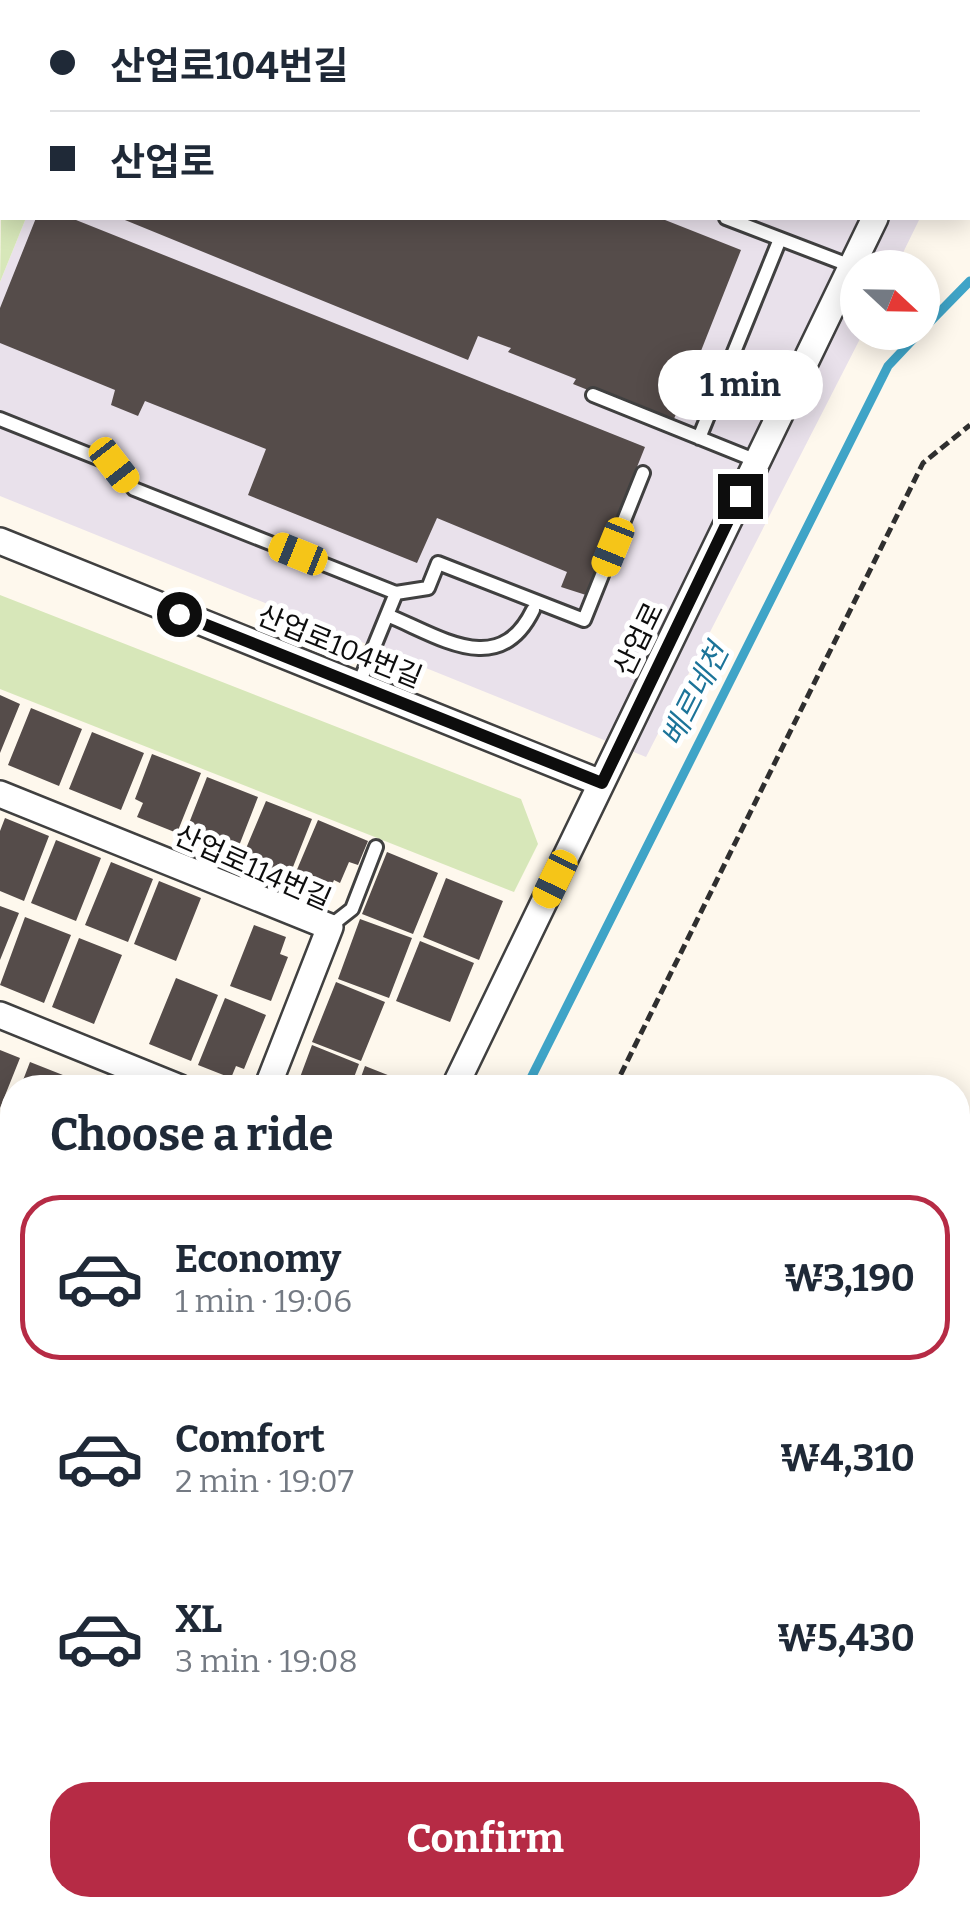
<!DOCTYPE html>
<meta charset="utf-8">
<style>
:root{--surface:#fff;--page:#f2f2f3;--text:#1f2937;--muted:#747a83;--line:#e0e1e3;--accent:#b62b45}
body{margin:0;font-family:Bitter,"Noto Sans KR",serif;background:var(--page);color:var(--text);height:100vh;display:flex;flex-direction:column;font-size:38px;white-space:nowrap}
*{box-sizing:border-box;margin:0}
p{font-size:32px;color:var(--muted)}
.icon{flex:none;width:55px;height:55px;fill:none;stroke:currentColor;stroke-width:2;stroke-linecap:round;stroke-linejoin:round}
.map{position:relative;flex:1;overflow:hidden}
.panel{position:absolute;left:0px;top:1075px;width:970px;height:842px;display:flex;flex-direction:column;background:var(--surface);border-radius:40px 40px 0 0;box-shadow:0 5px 25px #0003}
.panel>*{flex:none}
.top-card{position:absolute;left:0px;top:0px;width:970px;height:220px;box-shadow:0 5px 25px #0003;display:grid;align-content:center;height:220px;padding:0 50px;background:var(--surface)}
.needle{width:65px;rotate:112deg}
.fabs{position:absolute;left:840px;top:250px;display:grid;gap:20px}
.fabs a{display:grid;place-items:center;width:100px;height:100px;border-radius:50%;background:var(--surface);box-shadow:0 5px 25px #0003;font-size:50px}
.end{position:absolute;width:45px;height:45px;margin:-22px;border:12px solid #0d0d0d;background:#fff;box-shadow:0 0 0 5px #fff}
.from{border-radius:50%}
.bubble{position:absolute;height:70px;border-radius:35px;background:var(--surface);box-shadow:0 5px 25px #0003;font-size:32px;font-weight:700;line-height:70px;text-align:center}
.car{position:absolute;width:30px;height:60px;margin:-30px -15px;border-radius:12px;box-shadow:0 0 8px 2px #0007;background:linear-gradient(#f5c518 24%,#345 0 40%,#f5c518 0 76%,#345 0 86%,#f5c518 0)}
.top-card b{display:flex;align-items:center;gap:35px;height:95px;font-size:38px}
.top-card b+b{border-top:2px solid var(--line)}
.top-card i{width:25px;height:25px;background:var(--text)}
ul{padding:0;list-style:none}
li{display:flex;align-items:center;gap:30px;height:165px;margin:0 20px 15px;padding:0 30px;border:5px solid transparent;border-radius:40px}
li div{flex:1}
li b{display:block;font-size:38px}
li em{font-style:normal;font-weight:700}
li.selected{border-color:var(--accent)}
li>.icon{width:90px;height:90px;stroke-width:1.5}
h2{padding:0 50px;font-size:45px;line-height:120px}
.cta{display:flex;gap:20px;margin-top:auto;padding:20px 50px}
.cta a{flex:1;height:115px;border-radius:40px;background:var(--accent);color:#fff;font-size:40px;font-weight:700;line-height:115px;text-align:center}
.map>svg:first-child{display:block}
.industrial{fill:#e9e1eb}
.green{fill:#d7e7b9}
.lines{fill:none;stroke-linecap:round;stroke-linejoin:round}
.stream{stroke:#3fa4c7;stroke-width:9}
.building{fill:#554c4a}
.service-casing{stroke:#404040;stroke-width:18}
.minor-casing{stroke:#404040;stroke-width:30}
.path{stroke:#2f2f2f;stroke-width:5;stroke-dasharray:10 5;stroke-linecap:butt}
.service{stroke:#fff;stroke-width:12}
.minor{stroke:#fff;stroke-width:25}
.route{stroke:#0d0d0d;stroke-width:12}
.labels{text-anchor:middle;stroke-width:10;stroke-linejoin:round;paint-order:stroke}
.street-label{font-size:28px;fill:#0d0d0d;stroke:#fff}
.water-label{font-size:30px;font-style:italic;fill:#1c7499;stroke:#fff}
</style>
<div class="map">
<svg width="970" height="1917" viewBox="0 0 970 1917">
<rect width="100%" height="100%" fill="#fef8ed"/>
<path class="industrial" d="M112 0H931V2H111Z
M26 218H920L896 267 858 268V332L863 333 646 757 0 496V282Z"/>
<path class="green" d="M2 149V218H26L0 282Z
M0 595 521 799 538 844 514 892 0 689Z
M0 1342 12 1347V1568L0 1552Z"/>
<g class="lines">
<path class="stream" d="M922 330 970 281
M526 1088 888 366 920 332
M37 1917 44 1905"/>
</g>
<path class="building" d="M36 218H71L645 447 586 595 561 587 567 572 437 518 417 563 248 495 266 449 145 401 138 416 111 405 115 390 0 343V308Z
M120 218H660L741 250 672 424 573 384 576 379 508 352 511 348 478 336 468 360Z
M0 695 20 704 0 753Z
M31 708 82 729 59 786 8 765Z
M92 732 144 753 121 810 69 789Z
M152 754 201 773 177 833 137 817 143 803 135 799Z
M207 777 258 797 235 856 184 836Z
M266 801 312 819 289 877 242 858Z
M5 818 49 836 24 901 0 891V831Z
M318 820 368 841 358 865 349 862 340 883 334 880 328 894 293 879Z
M56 840 101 858 76 921 31 903Z
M387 852 438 873 413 934 362 914Z
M111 862 153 879 128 942 85 925Z
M446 878 503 901 479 960 423 937Z
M159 881 201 898 176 961 134 944Z
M0 906 19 913 0 960Z
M25 917 71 935 44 1003 0 985Z
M360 919 412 938 389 998 338 979Z
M254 925 286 937 280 954 288 957 271 1001 230 986Z
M79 938 122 955 94 1024 52 1007Z
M420 941 474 963 450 1022 396 1001Z
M176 978 218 995 191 1061 149 1044Z
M336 982 385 1002 361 1061 312 1042Z
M225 998 266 1015 244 1069 236 1066 231 1078 198 1065Z
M312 1045 359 1064 350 1088H296Z
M0 1050 20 1058 0 1108Z
M30 1062 73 1079 69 1088H20Z
M365 1066 418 1087V1088H357Z
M0 1139 12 1144V1220L0 1215Z
M12 1276V1338L0 1333V1307Z
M12 1666V1798L0 1828V1696Z"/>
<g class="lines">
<g class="service-casing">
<path id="service" d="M182 0 188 2
M726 218 851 266
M593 395 757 461
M0 419 115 465 134 489 396 593 358 686
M699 438 780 239
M396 593 428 588 438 563 584 620 643 473
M387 615C439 636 499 680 533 610
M329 927 352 909 376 847"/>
</g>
<g class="minor-casing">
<path id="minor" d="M889 0V2
M0 541 601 783
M0 794 330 927 267 1088
M0 1015 180 1088
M454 1088 875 218
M0 1243 12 1248
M122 1917 129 1905"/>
</g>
<path class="path" d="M614 1088 923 463 970 425
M800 1905 813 1917"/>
<use href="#service" class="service"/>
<use href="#minor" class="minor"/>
</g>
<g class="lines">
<path class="route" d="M179 614 602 783 740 496"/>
</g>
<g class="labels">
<g class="street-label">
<text transform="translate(638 639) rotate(-64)" y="10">산업로</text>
<text transform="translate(340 646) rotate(22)" y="10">산업로104번길</text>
<text transform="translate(253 867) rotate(24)" y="10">산업로114번길</text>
</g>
<g class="water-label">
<text transform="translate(695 695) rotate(-63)" y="10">베르네천</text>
</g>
</g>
</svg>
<div class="fabs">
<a><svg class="needle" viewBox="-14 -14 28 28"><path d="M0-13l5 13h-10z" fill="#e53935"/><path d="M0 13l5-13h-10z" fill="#747a83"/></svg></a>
</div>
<i class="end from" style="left:179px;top:614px"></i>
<i class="end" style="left:740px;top:496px"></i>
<div class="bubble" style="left:658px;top:350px;width:165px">1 min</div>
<i class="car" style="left:114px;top:465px;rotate:142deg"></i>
<i class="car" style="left:613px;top:547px;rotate:202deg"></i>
<i class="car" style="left:298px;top:554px;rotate:292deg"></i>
<i class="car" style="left:555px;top:879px;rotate:206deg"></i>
<div class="top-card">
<b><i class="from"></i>산업로104번길</b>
<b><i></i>산업로</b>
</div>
<section class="panel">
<h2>Choose a ride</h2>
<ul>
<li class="selected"><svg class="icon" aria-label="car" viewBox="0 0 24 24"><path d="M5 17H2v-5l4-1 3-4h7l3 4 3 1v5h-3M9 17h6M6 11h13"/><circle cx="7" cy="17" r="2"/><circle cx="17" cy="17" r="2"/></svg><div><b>Economy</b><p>1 min · 19:06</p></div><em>₩3,190</em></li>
<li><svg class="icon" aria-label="car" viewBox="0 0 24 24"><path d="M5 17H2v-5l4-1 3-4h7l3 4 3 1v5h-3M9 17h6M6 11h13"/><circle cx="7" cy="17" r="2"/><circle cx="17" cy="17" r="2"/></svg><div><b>Comfort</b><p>2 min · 19:07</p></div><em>₩4,310</em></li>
<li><svg class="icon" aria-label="car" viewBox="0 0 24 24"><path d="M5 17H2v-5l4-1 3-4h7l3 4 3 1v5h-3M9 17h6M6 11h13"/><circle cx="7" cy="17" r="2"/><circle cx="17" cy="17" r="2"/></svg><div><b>XL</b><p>3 min · 19:08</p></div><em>₩5,430</em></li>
</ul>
<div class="cta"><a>Confirm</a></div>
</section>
</div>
